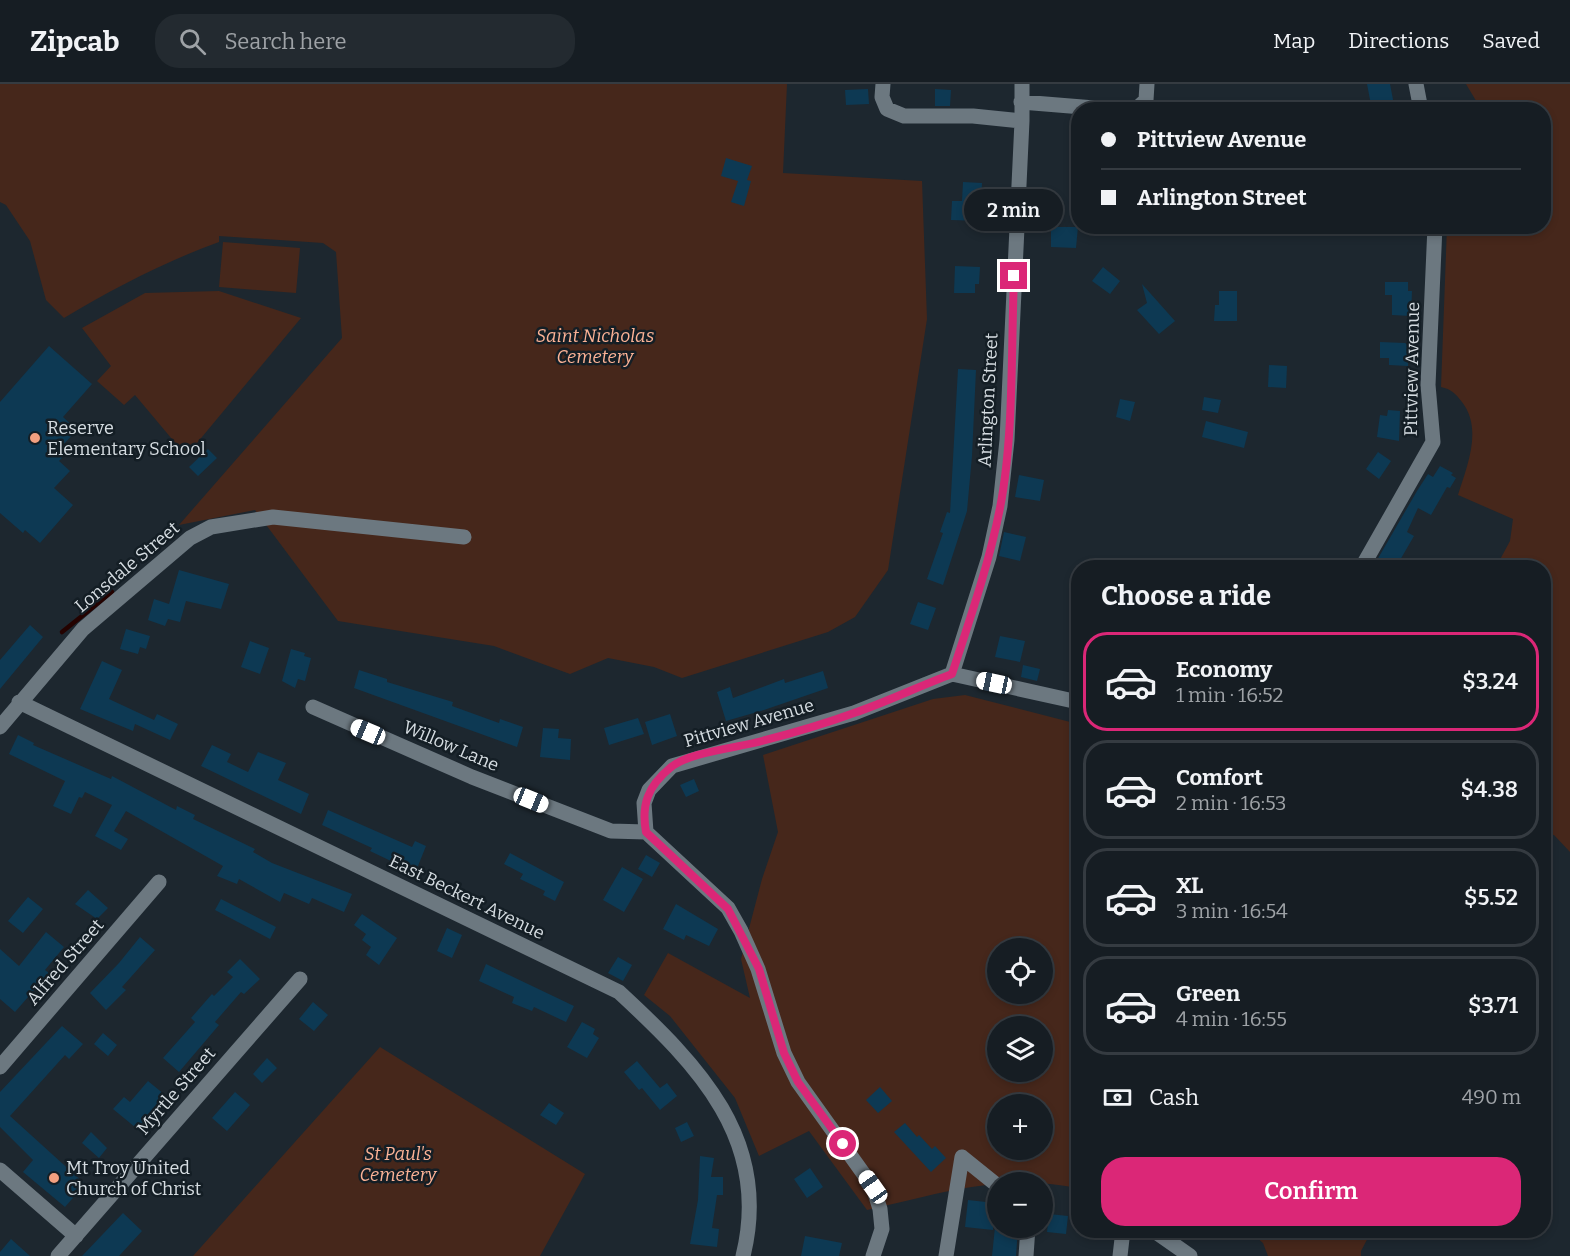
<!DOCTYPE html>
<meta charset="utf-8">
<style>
:root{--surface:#161d23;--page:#232a30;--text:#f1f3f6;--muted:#9ea2a6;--line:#353b41;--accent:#db2777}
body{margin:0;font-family:Bitter,serif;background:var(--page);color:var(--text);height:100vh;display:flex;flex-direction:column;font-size:22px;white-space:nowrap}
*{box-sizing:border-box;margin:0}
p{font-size:20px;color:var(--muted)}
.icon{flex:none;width:33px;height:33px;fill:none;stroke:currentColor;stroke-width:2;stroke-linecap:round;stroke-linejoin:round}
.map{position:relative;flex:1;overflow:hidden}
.drawer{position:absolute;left:1071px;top:476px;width:480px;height:678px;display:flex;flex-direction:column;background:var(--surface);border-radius:24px;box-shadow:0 3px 9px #0003,0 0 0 2px var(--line)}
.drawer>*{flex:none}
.top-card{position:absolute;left:1071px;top:18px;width:480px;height:132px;border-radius:24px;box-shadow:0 3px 9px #0003,0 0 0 2px var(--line);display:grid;align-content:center;height:132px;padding:0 30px;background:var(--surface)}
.buttons{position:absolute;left:987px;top:854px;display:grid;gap:12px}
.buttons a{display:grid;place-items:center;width:66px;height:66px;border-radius:50%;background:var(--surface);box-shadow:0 3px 9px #0003,0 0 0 2px var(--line);font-size:30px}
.end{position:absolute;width:27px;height:27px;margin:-14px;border:8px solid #db2777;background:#fff;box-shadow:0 0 0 3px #fff}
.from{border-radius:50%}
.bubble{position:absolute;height:42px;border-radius:21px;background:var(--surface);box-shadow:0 3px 9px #0003,0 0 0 2px var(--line);font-size:20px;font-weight:600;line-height:42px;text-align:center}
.car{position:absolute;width:18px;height:36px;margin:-18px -9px;border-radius:8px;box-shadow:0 0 4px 2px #0007;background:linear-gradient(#fff 24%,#345 0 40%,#fff 0 76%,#345 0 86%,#fff 0)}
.top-card b{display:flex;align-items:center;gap:21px;height:57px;font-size:22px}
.top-card b+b{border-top:2px solid var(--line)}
.top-card i{width:15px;height:15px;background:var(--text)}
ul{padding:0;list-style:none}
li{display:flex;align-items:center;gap:18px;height:99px;margin:0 12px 9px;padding:0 18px;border:3px solid var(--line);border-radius:24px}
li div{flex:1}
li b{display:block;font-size:22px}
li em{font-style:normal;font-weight:600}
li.on{border-color:var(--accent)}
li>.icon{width:54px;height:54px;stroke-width:1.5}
h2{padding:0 30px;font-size:27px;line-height:72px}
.pay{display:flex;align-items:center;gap:15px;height:66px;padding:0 30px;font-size:22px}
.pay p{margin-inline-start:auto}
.action{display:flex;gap:12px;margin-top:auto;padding:12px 30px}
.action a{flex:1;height:69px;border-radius:24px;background:var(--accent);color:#fff;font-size:24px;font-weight:600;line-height:69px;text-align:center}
header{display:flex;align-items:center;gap:36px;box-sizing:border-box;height:84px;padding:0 30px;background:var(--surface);border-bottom:2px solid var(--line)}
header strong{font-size:28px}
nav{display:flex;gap:33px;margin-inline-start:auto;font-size:21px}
.search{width:420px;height:54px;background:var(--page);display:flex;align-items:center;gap:15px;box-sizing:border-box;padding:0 21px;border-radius:24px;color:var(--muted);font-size:22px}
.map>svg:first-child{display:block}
.green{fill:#46271b;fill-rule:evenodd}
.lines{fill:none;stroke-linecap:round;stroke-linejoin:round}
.stream{stroke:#240200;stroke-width:4.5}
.building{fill:#0d3953}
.minor{stroke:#6c7880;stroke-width:15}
.route{stroke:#db2777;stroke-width:8}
.poi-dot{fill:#f2a080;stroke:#141e25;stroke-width:2}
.labels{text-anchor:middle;stroke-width:5;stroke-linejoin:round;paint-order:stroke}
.park-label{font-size:18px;font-style:italic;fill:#fdb396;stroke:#141e25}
.street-label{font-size:18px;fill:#d5dce1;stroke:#141e25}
.poi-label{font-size:18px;fill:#d5dce1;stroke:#141e25;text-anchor:start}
</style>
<header>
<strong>Zipcab</strong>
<div class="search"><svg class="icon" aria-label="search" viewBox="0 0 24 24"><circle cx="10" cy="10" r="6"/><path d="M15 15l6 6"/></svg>Search here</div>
<nav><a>Map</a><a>Directions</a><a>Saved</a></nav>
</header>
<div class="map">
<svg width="1570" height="1172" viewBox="0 0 1570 1172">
<rect width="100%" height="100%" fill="#1d272f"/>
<path class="green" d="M0 0H787L783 89 922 97 927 235 888 486 855 533 828 548 682 594 654 583 608 574 570 590 494 562 338 537 255 426 179 441 342 254 336 168 323 159 219 152V158C164 178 114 204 64 234L46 216 30 157 6 121 0 118Z
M1466 0H1570V768L1554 751 1544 750V483H1496L1510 457 1513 435 1458 411C1467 382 1483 345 1462 318 1456 310 1451 305 1441 303L1447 143 1544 142V26L1481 25Z
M223 158 300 164 296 209 219 203Z
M219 207 301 234 192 365 182 367 135 311 124 321 97 297 111 282 82 244 145 209Z
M965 611 1078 640V1104C1001 1089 943 1109 867 1126L809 1047 759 1072 735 1014 670 932 644 911 668 869 750 914 741 875 762 795 778 748 763 671 933 615ZM998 864H1042V909H998ZM998 942H1042V987H998ZM998 1020H1042V1065H998Z
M380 963 585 1090 540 1172H193Z
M1248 1146H1372L1361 1167V1172H1268L1263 1159Z"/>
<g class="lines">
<path class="stream" d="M62 548 112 508"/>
</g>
<path class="building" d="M1367 0H1390L1395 26H1372Z
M868 5 869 20 846 21 845 6Z
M935 5 951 6 950 22H935Z
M726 74 752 82 747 96 751 97 744 122 731 118 738 97 721 92Z
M963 98 982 99 980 137 951 136 952 117H962Z
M1051 143H1078L1076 164 1051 163Z
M955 182 980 183 979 200H975V209H954Z
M1103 183 1120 197 1110 210 1092 197Z
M1385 198H1408V207H1412L1411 232 1392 231V211H1385Z
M1142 200 1175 237 1159 250 1137 226 1147 219Z
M1219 207H1237V237H1214L1215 221H1219Z
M1380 258 1405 259 1408 261V282L1389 281V274H1380Z
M49 262 92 300 63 333 77 346 61 363 67 368 59 377 70 387 54 404 73 421 40 459 25 446 23 449 0 429V318Z
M1269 281 1287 282 1286 304 1268 303Z
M958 285 976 286 972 372 967 427 943 501 927 495 943 449 940 448 947 428 950 429Z
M1204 313 1221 316 1218 329 1202 326Z
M1120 315 1135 318 1130 337 1116 333Z
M1388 326 1400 327 1399 357 1377 353 1380 331 1387 332Z
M1206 337 1248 348 1244 364 1202 353Z
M208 365 217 374 198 392 189 383Z
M1378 368 1391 377 1379 395 1366 385Z
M1440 382 1453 389 1451 391 1456 394 1450 404 1447 403 1431 431 1418 424 1407 448 1414 452 1396 483H1373L1417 407 1428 390 1433 393Z
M1019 391 1044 396 1040 417 1015 413Z
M1004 448 1026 453 1020 477 999 472Z
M179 486 229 500 221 525 186 517 180 538 168 535 165 542 148 536 154 515 169 520Z
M918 518 936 524 928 546 910 540Z
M30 541 43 553 0 605V576Z
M126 545 150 552 146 565 140 563 138 570 120 565Z
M1000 552 1025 557 1020 578 995 573Z
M250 557 269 564 260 590 241 583Z
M291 565 305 569 304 572 311 574 305 597 298 595 295 604 282 597Z
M102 577 122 586 109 615 154 636 157 630 178 640 170 656 135 640 133 647 80 625Z
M1023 581 1040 585 1037 597 1021 593Z
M359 586 387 595V598L453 618 452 622 499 639 500 635 523 643 517 663 354 604Z
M823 587 828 604 764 626 726 637 717 608 730 603 733 614 784 595 785 599Z
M670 630 677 652 652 661 645 638Z
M638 634 644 650 609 661 604 644Z
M543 644 559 645 558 654 571 655 570 676 540 673Z
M18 651 34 659 33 661 111 695 112 692 176 726 177 722 195 731 193 735 255 765 253 768 272 779 352 810 344 828 312 814 309 820 284 809 280 818 239 795 237 800 217 792 223 782 126 727 114 747 128 755 121 766 95 752 112 721 85 708 82 714 79 713 71 730 53 722 65 697 9 670Z
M212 661 231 670 227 678 248 688 258 668 286 679 278 696 309 710 301 730 201 682Z
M694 695 699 707 686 713 680 701Z
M328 726 412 763 415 757 426 762 416 787 405 783 403 788 391 783 393 778 370 767 372 764 322 741Z
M510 769 564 798 555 817 543 811 545 807 520 795 523 790 504 780Z
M646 771 660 779 652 793 638 785Z
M622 783 643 795 624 828 603 816Z
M88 806 108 824 97 835 75 820Z
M28 813 43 825 23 849 8 837Z
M221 815 276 843 270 855 215 826Z
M676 820 718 845 709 862 686 851 684 856 663 845Z
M362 830 397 854 379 881 366 871 371 863 362 856 366 850 354 841Z
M447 844 462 851 452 874 437 867Z
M46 848 64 863 45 886 49 889 15 928 0 915V865L19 882Z
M140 853 155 866 122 903 126 906 106 926 90 909 119 879Z
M618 873 632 881 623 897 608 889Z
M240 875 260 895 244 910 241 908 215 938 219 941 179 988 163 974 195 938 191 934 212 910 214 912 233 893 227 888Z
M486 880 574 922 566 938 534 923 532 927 512 919 514 913 479 897Z
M313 918 328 931 314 947 299 935Z
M582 938 595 945 593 950 599 954 587 974 567 963Z
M62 942 83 960 69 975 65 971 10 1032 85 1100 65 1123 23 1088 33 1076 0 1043V1008Z
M103 949 117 961 108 972 94 960Z
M267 974 277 984 262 999 253 990Z
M637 977 660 1004 667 999 677 1012 660 1026 642 1004 639 1006 624 988Z
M148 997 165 1011 147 1033 152 1037 141 1048 113 1025 124 1013 130 1018Z
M880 1003 892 1017 878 1029 866 1016Z
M235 1008 250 1021 227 1047 212 1034Z
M549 1019 564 1029 556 1041 540 1031Z
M687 1038 694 1052 681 1058 675 1044Z
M905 1039 917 1053 919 1051 932 1065 935 1062 946 1074 931 1088 894 1048Z
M91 1048 107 1064 99 1074 82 1059Z
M700 1072 714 1074 711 1093H723V1111H717L712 1144 719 1145 717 1163 690 1160 698 1116Z
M810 1084 823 1103 807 1114 794 1095Z
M968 1116 995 1119 993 1146 965 1143Z
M123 1129 142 1147 119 1172H82Z
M1049 1130 1068 1132 1066 1150 1047 1148Z
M995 1143H1018L1016 1172H992Z
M805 1152 842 1159 839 1172H801Z
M11 1155 30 1172H0V1168Z"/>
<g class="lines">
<path class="minor" d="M883 0 882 13 887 25 904 32H973L1022 37
M1416 0 1421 26
M1021 18 1119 26
M1135 26 1146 16 1147 0
M1362 483 1433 358 1428 301 1435 142
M952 590 989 473 1000 422 1007 356 1022 37V0
M19 618 619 908C698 981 772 1056 743 1172
M313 623 472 693 611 747 646 748
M0 643 83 545 190 454 211 443 273 433 464 453
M0 983 159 798
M962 1073 998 1102
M0 1086 76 1152
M1153 1146 1190 1172
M58 1172 300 895
M873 1172 882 1145 880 1125 873 1103 798 998 784 969 758 885 741 847 728 824 646 748 644 719 649 706 672 682 854 629 952 590 1078 618
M946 1172 962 1073
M1026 1172 1028 1143
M1120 1172 1123 1146"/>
</g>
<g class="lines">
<path class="route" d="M843 1060 798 998 784 969 759 885 728 825 646 748C641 721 648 702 670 684 688 668 737 664 762 657 793 649 824 640 854 629 887 618 919 602 952 590 970 535 989 480 1000 424 1014 353 1011 265 1014 192"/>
</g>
<g class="poi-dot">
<circle cx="35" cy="354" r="6"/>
<circle cx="54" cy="1094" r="6"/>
</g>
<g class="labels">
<g class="park-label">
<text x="595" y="258">Saint Nicholas<tspan x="595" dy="21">Cemetery</tspan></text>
<text x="398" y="1076">St Paul's<tspan x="398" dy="21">Cemetery</tspan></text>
</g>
<g class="street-label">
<text transform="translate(1412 285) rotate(-89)" y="6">Pittview Avenue</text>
<text transform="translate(988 316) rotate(-87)" y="6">Arlington Street</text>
<text transform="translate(127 483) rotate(-40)" y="6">Lonsdale Street</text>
<text transform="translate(749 639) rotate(-16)" y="6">Pittview Avenue</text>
<text transform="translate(451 662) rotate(23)" y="6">Willow Lane</text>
<text transform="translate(467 813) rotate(26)" y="6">East Beckert Avenue</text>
<text transform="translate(65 878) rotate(-49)" y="6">Alfred Street</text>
<text transform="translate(176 1007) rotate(-49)" y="6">Myrtle Street</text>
</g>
<g class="poi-label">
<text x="47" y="350">Reserve<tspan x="47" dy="21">Elementary School</tspan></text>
<text x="66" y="1090">Mt Troy United<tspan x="66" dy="21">Church of Christ</tspan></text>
</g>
</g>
</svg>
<div class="buttons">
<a><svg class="icon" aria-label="locate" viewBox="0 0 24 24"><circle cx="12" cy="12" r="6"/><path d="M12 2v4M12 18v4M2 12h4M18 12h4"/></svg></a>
<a><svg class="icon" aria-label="layers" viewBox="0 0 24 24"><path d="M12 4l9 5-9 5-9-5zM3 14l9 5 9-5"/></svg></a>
<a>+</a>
<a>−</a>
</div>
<i class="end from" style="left:843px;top:1060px"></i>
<i class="end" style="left:1014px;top:192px"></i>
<div class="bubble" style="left:964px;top:105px;width:99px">2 min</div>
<i class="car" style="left:994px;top:599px;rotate:282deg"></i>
<i class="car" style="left:368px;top:648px;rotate:293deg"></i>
<i class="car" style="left:531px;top:716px;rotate:112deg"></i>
<i class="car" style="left:873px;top:1103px;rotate:325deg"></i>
<div class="top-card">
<b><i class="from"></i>Pittview Avenue</b>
<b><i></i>Arlington Street</b>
</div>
<section class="drawer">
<h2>Choose a ride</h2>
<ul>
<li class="on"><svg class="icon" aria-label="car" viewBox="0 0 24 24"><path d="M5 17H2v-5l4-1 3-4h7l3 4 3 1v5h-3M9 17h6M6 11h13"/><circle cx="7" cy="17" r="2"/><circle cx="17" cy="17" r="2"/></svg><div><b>Economy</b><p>1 min · 16:52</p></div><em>$3.24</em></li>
<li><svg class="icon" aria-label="car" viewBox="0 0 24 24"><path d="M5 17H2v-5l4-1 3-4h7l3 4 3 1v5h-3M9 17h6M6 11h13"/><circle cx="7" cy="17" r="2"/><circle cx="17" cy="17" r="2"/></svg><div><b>Comfort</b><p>2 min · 16:53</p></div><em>$4.38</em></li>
<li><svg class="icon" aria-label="car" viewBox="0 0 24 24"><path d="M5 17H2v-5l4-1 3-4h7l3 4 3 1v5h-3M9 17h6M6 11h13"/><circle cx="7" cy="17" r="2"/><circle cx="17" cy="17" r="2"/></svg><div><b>XL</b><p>3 min · 16:54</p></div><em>$5.52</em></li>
<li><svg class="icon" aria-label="car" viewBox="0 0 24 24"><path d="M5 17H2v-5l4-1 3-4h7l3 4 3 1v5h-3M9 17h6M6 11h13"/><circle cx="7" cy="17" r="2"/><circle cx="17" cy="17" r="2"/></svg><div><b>Green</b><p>4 min · 16:55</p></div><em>$3.71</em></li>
</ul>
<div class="pay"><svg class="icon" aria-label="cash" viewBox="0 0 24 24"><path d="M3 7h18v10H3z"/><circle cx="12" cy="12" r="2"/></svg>Cash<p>490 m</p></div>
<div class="action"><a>Confirm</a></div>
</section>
</div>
